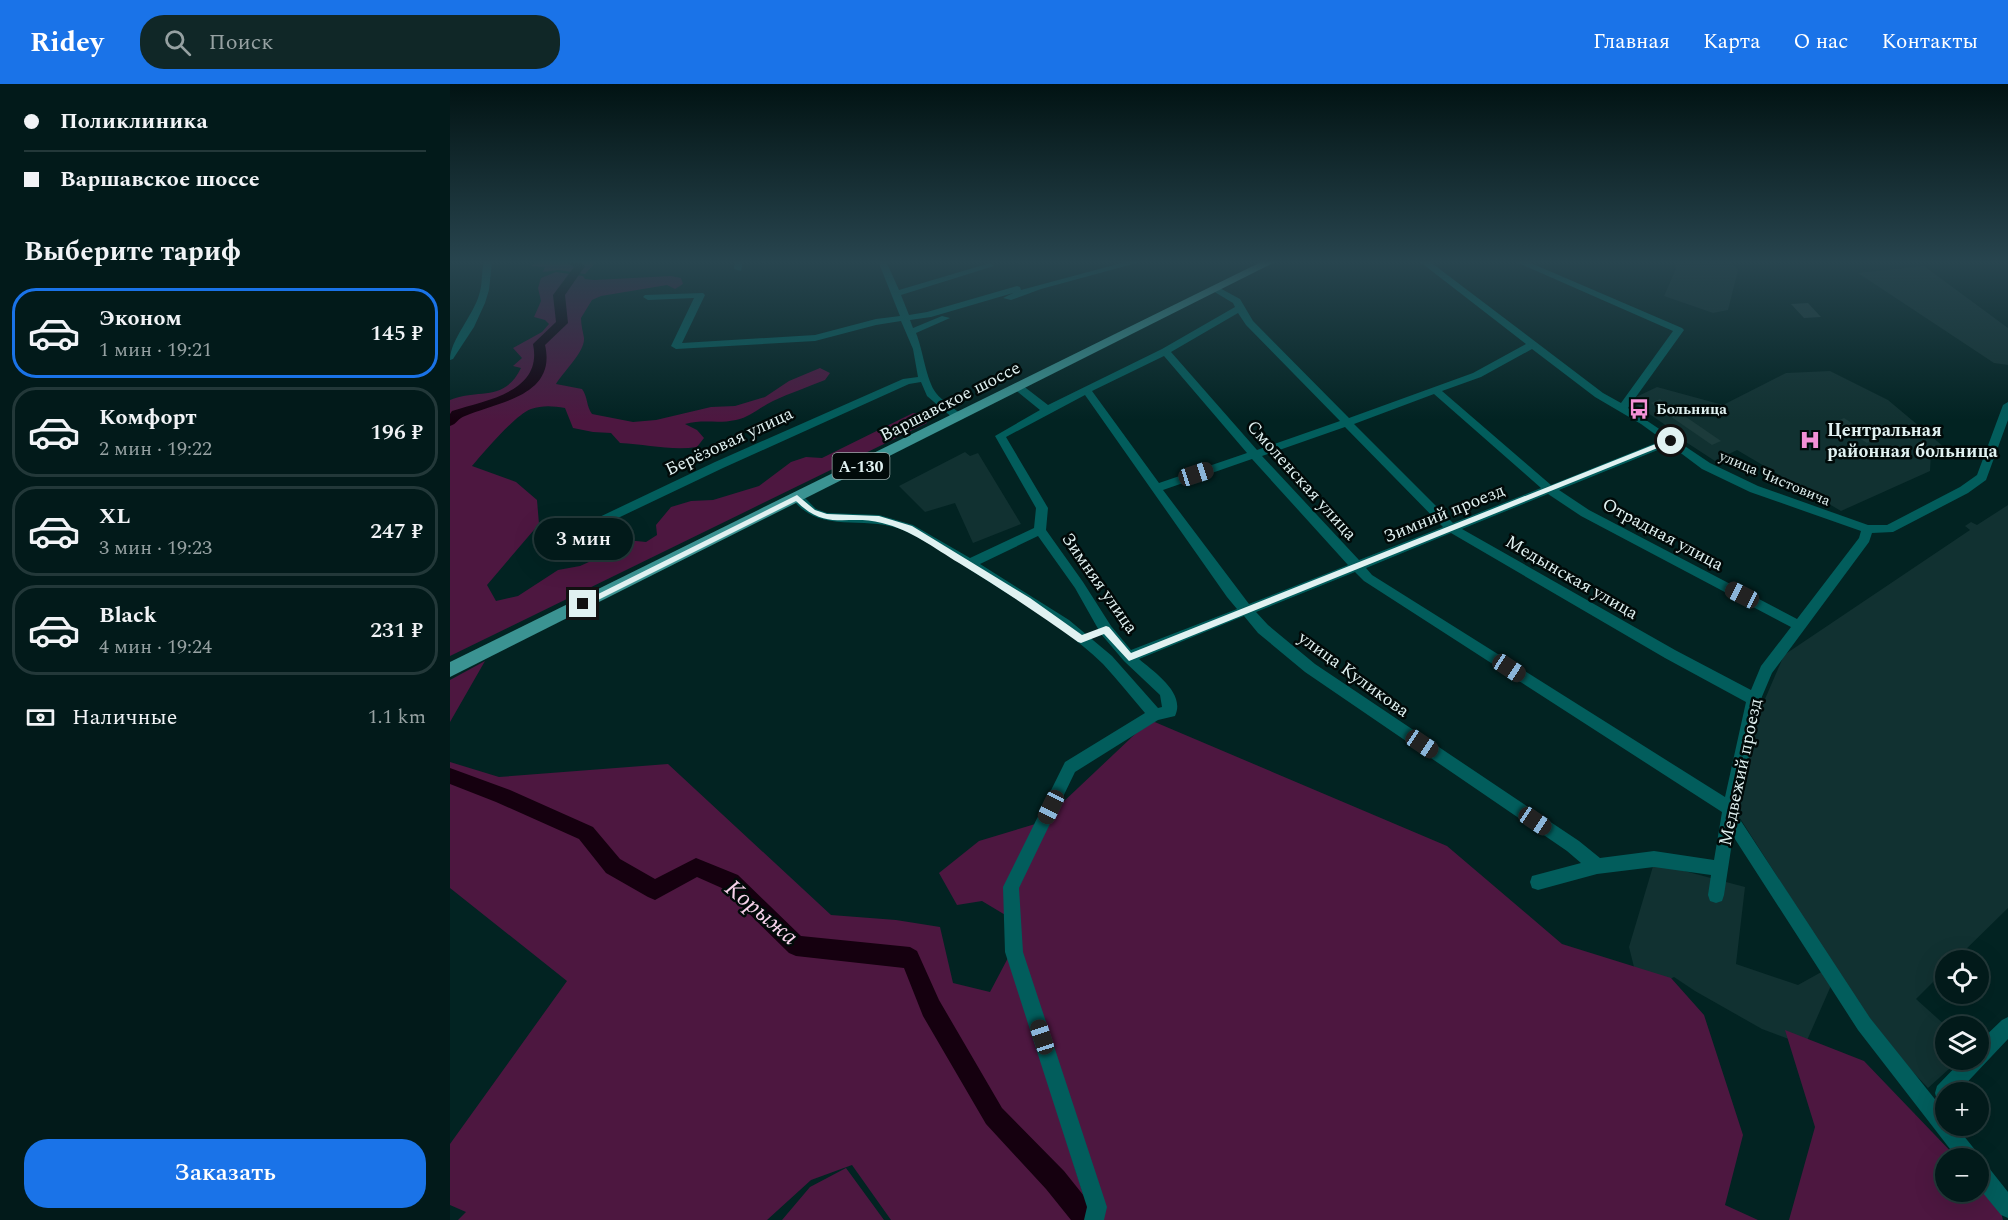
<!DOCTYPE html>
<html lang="ru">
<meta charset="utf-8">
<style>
:root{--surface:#021a1a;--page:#102727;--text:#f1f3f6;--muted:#96a1a2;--line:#233839;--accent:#1a73e8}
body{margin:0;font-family:Spectral,serif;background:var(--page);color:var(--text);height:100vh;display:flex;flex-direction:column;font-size:22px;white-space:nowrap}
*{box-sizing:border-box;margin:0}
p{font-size:20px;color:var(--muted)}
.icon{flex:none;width:33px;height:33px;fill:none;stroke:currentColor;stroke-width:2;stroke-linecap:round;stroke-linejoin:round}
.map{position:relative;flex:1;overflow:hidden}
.side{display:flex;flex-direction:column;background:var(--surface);width:450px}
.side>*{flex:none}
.guide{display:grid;align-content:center;height:132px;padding:0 24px;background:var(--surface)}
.buttons{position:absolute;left:1485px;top:866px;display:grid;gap:12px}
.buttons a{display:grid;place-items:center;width:54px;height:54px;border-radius:50%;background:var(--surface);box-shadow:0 6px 24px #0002,0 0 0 2px var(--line);font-size:30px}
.end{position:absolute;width:27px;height:27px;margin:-14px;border:8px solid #e0f1f1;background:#111;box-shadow:0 0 0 3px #111}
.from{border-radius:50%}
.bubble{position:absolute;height:42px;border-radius:21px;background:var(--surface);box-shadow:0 6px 24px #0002,0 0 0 2px var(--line);font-size:20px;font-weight:600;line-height:42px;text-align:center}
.car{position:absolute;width:18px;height:36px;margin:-18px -9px;border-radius:8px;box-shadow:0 0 4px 2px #0007;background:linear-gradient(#222 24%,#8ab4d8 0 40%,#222 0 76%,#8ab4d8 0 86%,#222 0)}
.guide b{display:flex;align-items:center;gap:21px;height:57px;font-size:22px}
.guide b+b{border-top:2px solid var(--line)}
.guide i{width:15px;height:15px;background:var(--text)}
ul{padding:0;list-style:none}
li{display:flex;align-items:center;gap:18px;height:90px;margin:0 12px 9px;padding:0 12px;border:3px solid var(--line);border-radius:24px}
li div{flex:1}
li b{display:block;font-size:22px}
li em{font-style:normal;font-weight:600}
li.selected{border-color:var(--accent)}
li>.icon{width:54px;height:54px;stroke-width:1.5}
h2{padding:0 24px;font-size:27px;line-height:72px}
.pay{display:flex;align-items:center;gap:15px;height:66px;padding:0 24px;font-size:22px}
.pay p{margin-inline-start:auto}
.button{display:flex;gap:12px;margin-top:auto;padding:12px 24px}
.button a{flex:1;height:69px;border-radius:24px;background:var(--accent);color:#fff;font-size:24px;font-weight:600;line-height:69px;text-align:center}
header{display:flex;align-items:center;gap:36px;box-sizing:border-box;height:84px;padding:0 30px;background:var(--accent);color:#fff}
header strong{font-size:28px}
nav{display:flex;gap:33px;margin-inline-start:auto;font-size:21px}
.search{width:420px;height:54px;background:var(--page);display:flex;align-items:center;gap:15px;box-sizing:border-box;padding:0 21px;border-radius:24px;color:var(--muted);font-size:22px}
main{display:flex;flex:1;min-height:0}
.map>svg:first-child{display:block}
.built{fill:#113131}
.green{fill:#4d1740}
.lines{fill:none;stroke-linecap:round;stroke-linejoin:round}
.river{fill:#15000f;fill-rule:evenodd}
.building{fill:#1c3b3b}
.minor{fill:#025d5c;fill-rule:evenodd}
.major{fill:#3b9392;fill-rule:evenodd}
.route{fill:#e0f1f1}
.labels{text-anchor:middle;stroke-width:5;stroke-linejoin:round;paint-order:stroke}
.far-poi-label{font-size:15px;font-weight:bold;fill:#e0f1f1;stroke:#010a09;text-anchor:start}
.far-street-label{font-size:15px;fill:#e0f1f1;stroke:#010a09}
.shield{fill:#010a09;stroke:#9dacab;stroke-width:1.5}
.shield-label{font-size:16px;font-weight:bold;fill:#e0f1f1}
.street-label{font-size:18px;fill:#e0f1f1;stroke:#010a09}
.poi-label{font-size:18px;font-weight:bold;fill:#e0f1f1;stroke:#010a09;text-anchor:start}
.near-water-label{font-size:24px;font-style:italic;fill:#f7d2eb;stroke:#010a09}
</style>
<header>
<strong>Ridey</strong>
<div class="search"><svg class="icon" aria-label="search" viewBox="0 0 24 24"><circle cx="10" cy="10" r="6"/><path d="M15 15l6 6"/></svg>Поиск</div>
<nav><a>Главная</a><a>Карта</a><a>О нас</a><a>Контакты</a></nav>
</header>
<main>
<section class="side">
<div class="guide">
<b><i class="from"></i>Поликлиника</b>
<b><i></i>Варшавское шоссе</b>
</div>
<h2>Выберите тариф</h2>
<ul>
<li class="selected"><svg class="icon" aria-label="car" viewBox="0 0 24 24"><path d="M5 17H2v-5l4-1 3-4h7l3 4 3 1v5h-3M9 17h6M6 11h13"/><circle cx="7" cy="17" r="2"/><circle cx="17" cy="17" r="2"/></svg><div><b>Эконом</b><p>1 мин · 19:21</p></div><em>145 ₽</em></li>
<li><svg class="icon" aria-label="car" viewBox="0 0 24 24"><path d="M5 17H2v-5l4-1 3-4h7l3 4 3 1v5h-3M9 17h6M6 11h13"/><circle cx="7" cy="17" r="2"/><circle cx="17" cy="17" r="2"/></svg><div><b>Комфорт</b><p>2 мин · 19:22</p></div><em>196 ₽</em></li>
<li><svg class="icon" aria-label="car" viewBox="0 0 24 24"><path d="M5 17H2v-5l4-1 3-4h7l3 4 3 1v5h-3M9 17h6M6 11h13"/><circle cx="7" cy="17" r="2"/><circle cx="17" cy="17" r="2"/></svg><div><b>XL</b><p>3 мин · 19:23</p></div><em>247 ₽</em></li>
<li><svg class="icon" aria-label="car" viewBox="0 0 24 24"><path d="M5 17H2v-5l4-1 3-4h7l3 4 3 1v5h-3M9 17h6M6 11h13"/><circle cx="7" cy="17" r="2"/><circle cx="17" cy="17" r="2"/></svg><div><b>Black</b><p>4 мин · 19:24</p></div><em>231 ₽</em></li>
</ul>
<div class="pay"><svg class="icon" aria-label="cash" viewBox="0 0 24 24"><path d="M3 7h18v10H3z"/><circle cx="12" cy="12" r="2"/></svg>Наличные<p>1.1 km</p></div>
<div class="button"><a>Заказать</a></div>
</section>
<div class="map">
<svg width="1558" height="1136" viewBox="0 0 1558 1136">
<rect width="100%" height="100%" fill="#022322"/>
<path class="built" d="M1225 177H1285L1281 179 1288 186 1278 226 1263 229 1214 212 1226 185Z
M1474 182 1558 244V281L1544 279 1408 189Z
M1380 287 1438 316 1494 363 1481 368 1480 387 1391 427 1287 366 1265 377 1222 349 1224 347 1185 320 1184 314 1207 303 1273 321 1336 289Z
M515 368 520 372 528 369 571 440 523 459 505 419 475 428 449 402Z
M1558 421V824L1505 876H1496L1495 886 1466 915 1496 942V975H1510L1478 1004 1428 951 1286 728 1303 643 1334 571 1520 446 1515 442 1521 438 1527 441Z
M1204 779 1295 803 1286 880 1348 901 1375 886 1383 897 1355 961 1312 945 1245 907 1224 893 1196 907 1187 895 1179 863Z"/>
<path class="green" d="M88 177H147L135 190 108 186 93 188 95 183 81 182Z
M106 188 133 192 135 195 144 196 221 192 231 194 233 200 225 205 217 201 151 212 142 216 131 234C131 241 133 248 134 254 135 268 113 288 106 300L132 305C138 313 136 322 142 330L183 338 206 336 261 323 285 322 315 313 339 297 370 284 380 289 375 296C358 303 340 309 323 317 310 323 300 333 286 336 268 340 253 335 235 340L247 346 254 354 247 363C221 367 196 360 170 359L161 349 143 348 123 344 115 324C103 322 93 321 81 325 65 331 34 368 22 382L66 398 87 416 89 440 37 501 46 517 68 512 108 486 130 482 150 473 176 456 196 458 207 451 206 441 221 423 241 417 263 416 309 402 341 378 356 373 372 374 463 329 472 330 477 339 0 572V316C28 304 54 319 71 284L63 282 72 274 63 264 92 248 99 240 95 236 84 233 91 217 88 204 91 194Z
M35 577 0 638V596Z
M700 636 997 762 1112 860 1221 894 1254 931 1293 1051 1275 1121 1308 1136H651L557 832 532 817 507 821 489 789 529 757 592 738Z
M0 678 49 693 218 680 381 831 446 836 490 843 503 899 540 908 559 872 634 1113 626 1136H441L402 1081 361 1096 317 1136H8L16 1128 0 1121V1060L117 897 0 804Z
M1335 946 1414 977 1507 1074H1496V1107H1528L1529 1097 1548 1117 1553 1136H1339L1365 1043Z
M396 1084 434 1136H332L360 1103Z"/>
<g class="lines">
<path class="river" d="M114 177H128L135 182 115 211 118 239 95 261C107 312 48 318 15 332 8 334 7 340 0 342V330L2 327C37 316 93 308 83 260L106 238 103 211 124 183Z
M0 684 60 706 143 743 170 775 205 795 246 774 288 791 351 852 460 863 467 867 489 916 552 1024 614 1087 642 1122 645 1131 643 1136H621L596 1105 536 1040 473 932 454 884 346 872 339 869 274 805 247 793 205 816 198 813 156 789 129 755 46 718 0 700Z"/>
</g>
<path class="building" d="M1358 219 1371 233 1354 234 1341 220Z
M1210 315 1271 357 1262 361 1201 319Z
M1394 334 1426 355 1417 359 1385 338Z"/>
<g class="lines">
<path class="minor" d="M34 177H42L39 206 35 219 24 243 3 275 0 276C0 256 23 232 29 211 33 200 31 188 34 177Z
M285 177H293L291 187 284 185Z
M428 177H436L449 206 540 179 544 182 451 211 459 231 477 228 567 202 570 203 571 206 679 177H694L591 205 561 216 553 214 563 209 481 233 460 236 463 244 492 232 500 234 466 249C473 266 476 296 486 309 492 317 504 324 512 331V335H504L477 312 471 298 459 300 273 384 107 463H99L97 460 99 457 265 378 453 295 468 293 463 265 451 237 426 241 365 257 226 265 221 262 244 214 198 216 193 213 195 211 253 209 255 211 232 259 365 251 426 235 450 232Z
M969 177H979L1153 309 1171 319 1223 247 1064 177H1076L1232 244 1234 246 1178 324 1260 379 1308 402 1418 441H1437L1510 403 1527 391 1553 321 1558 318V336L1536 396 1518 409 1443 448 1422 449 1419 458 1322 589 1311 615 1287 731 1420 934 1496 1029V1041H1505L1526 1067 1529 1074 1528 1075 1507 1074 1408 946 1283 752 1274 811 1272 817 1266 819 1260 817 1258 811 1261 791 1204 783 1147 790 1088 806 1082 804 1080 798 1082 792 1131 779 1117 767 855 588 808 549 794 532 689 575C704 588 736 609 725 632L708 636 625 688 569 804 573 868 657 1123 654 1136H634L637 1123 555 868 553 803 615 678 695 629C681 613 668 596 653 580 617 545 572 519 530 492 506 477 481 459 455 447 416 429 369 453 341 413L343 410H351L366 425 377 429 429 431 463 441 520 474 584 444 586 424 545 352 590 326 564 305V301H572L598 321 712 265 785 223 783 219 763 207V203L766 202 790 215 803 237 899 334 1023 289 1076 260ZM788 229 796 241 890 337 807 366 721 268ZM1082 265 1145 313 1191 340 1213 356 1101 401 992 307 1031 293ZM714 272 797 369 709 399 642 307ZM984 310 1091 404 1003 439 904 340ZM635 311 777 513 787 525 681 566 661 542 633 498 596 446 598 424 556 353ZM895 343 993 443 909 476 812 372ZM1220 361 1252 385 1300 408 1411 447 1409 454 1347 535 1139 426 1109 406ZM802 375 898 481 799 520 713 406ZM1098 410 1131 432 1341 543 1311 582 1301 606 1225 566 1012 445ZM1001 449 1215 574 1296 618 1275 713 922 491 916 484ZM588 452 625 504 651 550 674 577 710 611 712 623 708 624 662 572 619 536 530 480ZM905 488 914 497 1272 728 1264 776 1204 767 1150 774 1129 757 865 580 818 541 806 528Z
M1558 933V955L1508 1008H1496L1494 1018 1487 1016 1485 1009 1487 1002 1513 975H1528V959L1552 936Z
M1528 1076 1535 1079 1558 1108V1134L1551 1131 1528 1103Z"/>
<path class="major" d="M813 177H827L0 593V578Z"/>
</g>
<linearGradient id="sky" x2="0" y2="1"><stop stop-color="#011313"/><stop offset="0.53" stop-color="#28454f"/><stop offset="1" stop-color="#28454f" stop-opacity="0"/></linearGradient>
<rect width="1558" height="336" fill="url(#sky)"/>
<path class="route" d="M1218 355 1225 357 679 577 654 550 631 559 628 558C589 530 550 504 509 479 484 464 461 446 432 439 397 430 377 448 346 417L136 522 133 523 128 520 347 411 365 426 377 430 429 432 462 442 580 514 632 551 656 542 659 543 681 569Z"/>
<defs>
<g id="bus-bare" transform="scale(1.62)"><path d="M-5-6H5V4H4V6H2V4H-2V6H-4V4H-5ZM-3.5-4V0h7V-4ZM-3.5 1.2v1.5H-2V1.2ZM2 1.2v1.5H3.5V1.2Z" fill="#f391d6" stroke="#010a09" stroke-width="2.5" paint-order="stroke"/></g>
<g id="hospital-bare" transform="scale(1.62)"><path d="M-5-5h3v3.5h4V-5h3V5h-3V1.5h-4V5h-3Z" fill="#f391d6" stroke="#010a09" stroke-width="2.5" paint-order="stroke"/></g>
</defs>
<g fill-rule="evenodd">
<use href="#bus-bare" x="1189" y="325"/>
<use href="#hospital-bare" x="1360" y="356"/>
</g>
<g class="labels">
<g class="far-poi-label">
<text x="1206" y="330">Больница</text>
</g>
<g class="far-street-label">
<text transform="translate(1325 394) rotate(23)" y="5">улица Чистовича</text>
</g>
<rect class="shield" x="382.5" y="369" width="57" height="26" rx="4.5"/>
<g class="shield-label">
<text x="411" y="388">А-130</text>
</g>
<g class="street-label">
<text transform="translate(500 317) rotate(-27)" y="6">Варшавское шоссе</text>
<text transform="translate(279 357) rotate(-25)" y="6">Берёзовая улица</text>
<text transform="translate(852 396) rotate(48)" y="6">Смоленская улица</text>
<text transform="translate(994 429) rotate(-22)" y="6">Зимний проезд</text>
<text transform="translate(1213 450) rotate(28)" y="6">Отрадная улица</text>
<text transform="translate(1122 493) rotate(30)" y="6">Медынская улица</text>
<text transform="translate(650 499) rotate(55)" y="6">Зимняя улица</text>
<text transform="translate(904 590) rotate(36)" y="6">улица Куликова</text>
<text transform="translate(1290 688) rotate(-78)" y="6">Медвежий проезд</text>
</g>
<g class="poi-label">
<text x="1377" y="352">Центральная<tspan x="1377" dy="21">районная больница</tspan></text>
</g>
<g class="near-water-label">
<text transform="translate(312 828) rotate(40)" y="8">Корыжа</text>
</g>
</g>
</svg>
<div class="buttons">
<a><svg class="icon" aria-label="locate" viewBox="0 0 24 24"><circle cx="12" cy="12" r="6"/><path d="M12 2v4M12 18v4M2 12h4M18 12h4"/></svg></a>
<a><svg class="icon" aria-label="layers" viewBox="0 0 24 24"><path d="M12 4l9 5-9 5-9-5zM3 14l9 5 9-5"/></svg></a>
<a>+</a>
<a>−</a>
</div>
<i class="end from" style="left:1221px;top:357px"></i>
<i class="end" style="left:133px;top:520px"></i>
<div class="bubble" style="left:84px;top:434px;width:99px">3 мин</div>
<i class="car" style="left:746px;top:390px;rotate:72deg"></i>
<i class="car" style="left:1292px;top:511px;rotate:297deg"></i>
<i class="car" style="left:1059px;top:584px;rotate:123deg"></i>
<i class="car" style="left:972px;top:660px;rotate:124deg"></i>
<i class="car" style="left:601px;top:723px;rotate:206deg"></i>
<i class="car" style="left:1085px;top:737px;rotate:124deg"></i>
<i class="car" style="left:592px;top:953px;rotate:342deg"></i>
</div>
</main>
